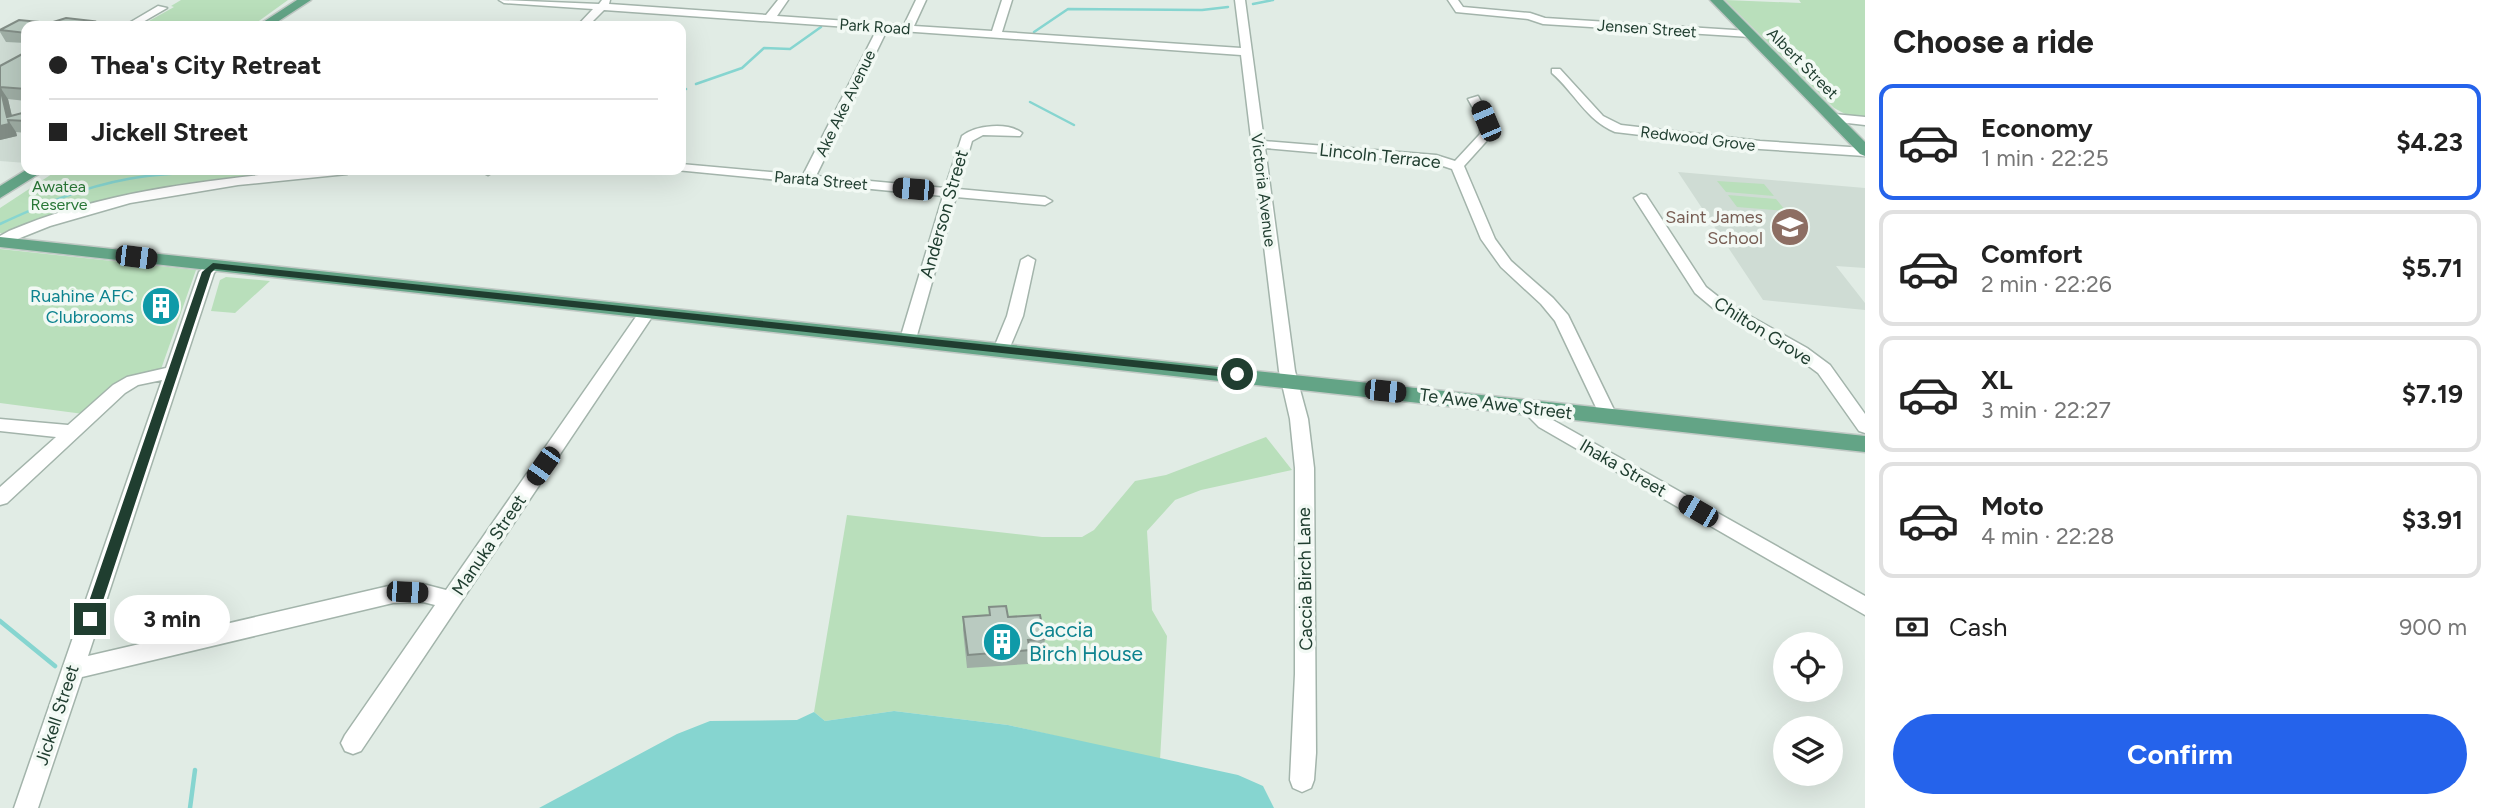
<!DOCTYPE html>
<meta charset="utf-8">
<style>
:root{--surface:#fff;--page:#f2f2f2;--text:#222;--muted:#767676;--line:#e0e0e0;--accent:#2563eb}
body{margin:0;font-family:Figtree,sans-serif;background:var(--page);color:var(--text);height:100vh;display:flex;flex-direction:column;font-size:26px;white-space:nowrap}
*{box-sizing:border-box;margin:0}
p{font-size:23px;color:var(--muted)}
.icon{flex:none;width:38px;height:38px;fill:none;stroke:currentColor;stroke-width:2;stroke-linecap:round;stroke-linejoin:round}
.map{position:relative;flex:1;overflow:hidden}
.side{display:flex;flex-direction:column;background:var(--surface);width:630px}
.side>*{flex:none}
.top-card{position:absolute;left:21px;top:21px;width:665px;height:154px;border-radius:14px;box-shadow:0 7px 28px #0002;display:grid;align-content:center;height:154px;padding:0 28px;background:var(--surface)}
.buttons{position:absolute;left:1773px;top:632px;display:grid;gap:14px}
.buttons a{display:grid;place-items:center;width:70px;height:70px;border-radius:50%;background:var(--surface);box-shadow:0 7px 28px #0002;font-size:35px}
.end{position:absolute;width:32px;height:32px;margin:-16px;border:9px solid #203e30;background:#fff;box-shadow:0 0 0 4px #fff}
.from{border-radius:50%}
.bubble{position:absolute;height:49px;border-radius:24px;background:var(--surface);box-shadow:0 7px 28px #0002;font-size:23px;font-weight:700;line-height:49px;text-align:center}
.car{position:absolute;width:21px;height:42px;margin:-21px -10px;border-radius:9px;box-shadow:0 0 5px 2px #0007;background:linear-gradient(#222 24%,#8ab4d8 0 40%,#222 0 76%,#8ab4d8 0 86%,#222 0)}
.top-card b{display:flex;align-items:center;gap:24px;height:66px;font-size:26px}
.top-card b+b{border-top:2px solid var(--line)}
.top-card i{width:18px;height:18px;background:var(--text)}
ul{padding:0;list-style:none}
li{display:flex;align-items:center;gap:21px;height:116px;margin:0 14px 10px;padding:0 14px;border:4px solid var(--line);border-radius:14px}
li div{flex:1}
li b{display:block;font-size:26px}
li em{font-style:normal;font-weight:700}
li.on{border-color:var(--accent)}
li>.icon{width:63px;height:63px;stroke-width:1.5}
h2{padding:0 28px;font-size:32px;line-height:84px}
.pay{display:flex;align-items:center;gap:18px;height:77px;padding:0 28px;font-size:26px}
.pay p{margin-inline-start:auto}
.action{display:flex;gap:14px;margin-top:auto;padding:14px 28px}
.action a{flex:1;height:80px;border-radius:42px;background:var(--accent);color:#fff;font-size:28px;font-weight:700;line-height:80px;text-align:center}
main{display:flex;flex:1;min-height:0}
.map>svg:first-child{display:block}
.built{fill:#cfdcd4}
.green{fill:#b9dfbb}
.water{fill:#86d5d0}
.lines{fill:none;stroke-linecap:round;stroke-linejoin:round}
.stream-far1{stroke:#86d5d0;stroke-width:2.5}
.stream{stroke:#86d5d0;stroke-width:4.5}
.minor-casing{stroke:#a3b4ab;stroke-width:3}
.major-casing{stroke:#c1c9c5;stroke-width:3}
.minor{fill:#fff;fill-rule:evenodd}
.major{fill:#63a486;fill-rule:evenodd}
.wall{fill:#9faea5}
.shaded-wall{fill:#828d86}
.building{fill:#b9cac0;stroke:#828d86;stroke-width:2}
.route{fill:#203e30}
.labels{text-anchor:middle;stroke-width:7;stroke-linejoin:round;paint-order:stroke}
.far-street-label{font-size:16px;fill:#203e30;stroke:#f2f9f4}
.far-park-label{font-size:16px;fill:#287736;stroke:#f2f9f4}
.street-label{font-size:18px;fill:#203e30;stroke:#f2f9f4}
.education-label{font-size:18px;fill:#785e54;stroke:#f2f9f4;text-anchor:end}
.culture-label{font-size:18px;fill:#0d838f;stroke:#f2f9f4;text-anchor:end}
.near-culture-label{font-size:21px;fill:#0d838f;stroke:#f2f9f4;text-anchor:start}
</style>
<main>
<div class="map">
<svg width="1865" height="808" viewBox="0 0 1865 808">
<rect width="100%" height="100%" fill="#e1ece5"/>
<path class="built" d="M26 26V163L0 161V32Z
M1678 172 1865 188V268L1836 266 1865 303V310L1763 300Z"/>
<path class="green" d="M181 0H288L252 26H140L174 7 171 6Z
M1725 0 1801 3 1799 0H1865V118L1849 116 1834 108Z
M139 170H347L258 178 137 198 11 235 0 233V208L55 172Z
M1717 181 1764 184 1774 196 1726 192Z
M1728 195 1776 199 1786 211 1737 207Z
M0 249 196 270 160 372 133 381 91 415 0 403Z
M226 277 270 281 235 313 211 311 220 280Z
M1266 437 1292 470 1201 490 1175 500 1147 531 1152 610 1167 636 1160 760 1008 725 894 711 825 721 814 712 847 515 1042 537H1082L1094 530 1135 481 1166 475Z"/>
<path class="water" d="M894 711 1008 725 1238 775 1263 786 1274 808H539L677 734 710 721 797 720 814 712 825 721Z"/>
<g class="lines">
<path class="stream-far1" d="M1253 4 1273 0
M1034 32 1068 9 1202 10 1228 7
M696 84 742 68 764 48 790 49 821 27
M681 91 686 89
M1030 102 1074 125
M0 224C41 205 83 187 128 179 160 173 194 173 226 170"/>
<path class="stream" d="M0 621 55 666
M190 808 195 770"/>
<g class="minor-casing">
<path id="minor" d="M499 0 599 4 602 0H610L609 4 766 15 778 0H788L777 16 904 25 916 0H926L914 26 992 31 1002 0H1012L1002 32 1241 48 1235 0H1245L1264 141 1436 155 1455 161 1480 134V121L1468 99 1478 96 1492 121V135L1464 166 1495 239 1511 261 1553 298 1568 315 1617 416 1608 422 1602 420 1555 321 1541 304 1501 267 1481 239 1452 169 1434 163 1265 148 1295 371 1308 419 1314 468 1316 753 1314 780 1311 788 1302 792 1293 788 1290 780 1295 674V468L1290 419 1279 371 1241 55 887 30 816 176 945 188 962 136C976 125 1008 122 1022 133L1020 136 983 135 972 141 958 189 1045 197 1052 201 1045 205 956 197 916 339 908 344 900 339 943 196 676 170H681V164L803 175 877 29 604 10 588 26H577L593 9 504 3Z
M1448 0H1458L1463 7 1530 13 1545 18 1750 31 1755 34 1750 37 1543 24 1528 19 1456 12Z
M158 6 167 8 136 26H124Z
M1552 69H1560L1603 116 1621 125 1760 141 1865 148V156L1760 149 1615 132C1586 120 1575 93 1552 73Z
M1834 114 1865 117V125L1830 121V115Z
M308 170H354L347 174 238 185 130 203 50 226 0 246V236L9 231C102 191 208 180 308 170Z
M478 170H494L495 171 488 175Z
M1641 194 1646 195 1706 287 1725 302 1807 348 1830 365 1865 414V433L1859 431 1818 373 1795 356 1713 308 1695 293 1634 198Z
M1028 256 1035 260 1023 316 1007 354H995L993 350 1007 316 1021 260Z
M213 262 220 266 214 273 88 656 393 585 423 584 446 590 642 308H654L656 311 361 751 353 754 345 751 341 743 345 735 435 605 423 602 393 603 82 677 38 808H14L162 380 138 385 125 393 7 503 0 505V487L56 437 0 431V419L68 425 113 385 127 377 166 368 199 272 208 263Z
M1530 403 1536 405 1551 419 1865 596V615L1539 427 1521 409Z"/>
</g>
<g class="major-casing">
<path id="major" d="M297 0H311L271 26H257Z
M1710 0H1723L1865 142V156L1860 154Z
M26 170H45L0 198V186Z
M0 237 1865 436V452L0 247Z"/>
</g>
<use href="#minor" class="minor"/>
<use href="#major" class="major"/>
</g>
<path class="wall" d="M66 18 93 21 96 26H26V43L6 42 0 32V30L19 20 50 23Z
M26 52V101L8 99 12 116 26 112V133L16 132 17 136 0 140V66Z
M989 607 1008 617 1045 639 1043 653 1030 654 1028 664 967 668 963 630V617L989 615Z"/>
<path class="shaded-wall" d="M93 21 96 26H82Z
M0 87 8 99 13 121 7 117Z
M8 120 16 132 17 136 0 140V126Z"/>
<path class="building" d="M66 18 93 21 82 26H26V33L0 30 19 20 50 23Z
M26 52V89L0 87 7 117 26 112V121L8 120 9 124 0 126V66Z
M1006 606 1008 617 1040 615 1045 639 1028 640 1030 650 968 655 963 617 990 615 989 607Z"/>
<path class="route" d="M213 263 1237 371 1243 374 1237 378 215 269 211 273 97 619 95 623H85L83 619 202 272Z"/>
<defs>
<g id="school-disc" transform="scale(2.0125)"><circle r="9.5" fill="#8d6e63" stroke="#f2f9f4"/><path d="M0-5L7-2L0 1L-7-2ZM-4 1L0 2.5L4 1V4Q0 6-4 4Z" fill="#fff"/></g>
<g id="building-disc" transform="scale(2.0125)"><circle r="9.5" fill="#0f9aa8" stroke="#f2f9f4"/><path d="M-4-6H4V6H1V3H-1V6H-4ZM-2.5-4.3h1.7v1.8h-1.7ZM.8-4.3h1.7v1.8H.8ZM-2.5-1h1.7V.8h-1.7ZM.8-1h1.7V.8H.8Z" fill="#fff"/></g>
</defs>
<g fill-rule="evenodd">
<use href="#school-disc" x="1790" y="227"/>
<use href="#building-disc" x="161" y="306"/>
<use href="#building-disc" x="1002" y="642"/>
</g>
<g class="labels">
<g class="far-street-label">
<text transform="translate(875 26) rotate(4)" y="6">Park Road</text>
<text transform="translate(1647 28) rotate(4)" y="6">Jensen Street</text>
<text transform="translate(1803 63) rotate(45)" y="6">Albert Street</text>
<text transform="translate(845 103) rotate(-64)" y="6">Ake Ake Avenue</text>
<text transform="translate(1698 138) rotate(7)" y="6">Redwood Grove</text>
<text transform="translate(821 180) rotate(5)" y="6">Parata Street</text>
<text transform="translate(1264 190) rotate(83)" y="6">Victoria Avenue</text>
</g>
<g class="far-park-label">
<text x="59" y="192">Awatea<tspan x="59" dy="18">Reserve</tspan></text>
</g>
<g class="street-label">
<text transform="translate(1380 156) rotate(6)" y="6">Lincoln Terrace</text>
<text transform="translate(944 214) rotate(-74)" y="6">Anderson Street</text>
<text transform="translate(1763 331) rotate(32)" y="6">Chilton Grove</text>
<text transform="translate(1496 404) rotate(7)" y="6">Te Awe Awe Street</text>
<text transform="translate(1623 468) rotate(30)" y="6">Ihaka Street</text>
<text transform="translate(489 545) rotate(-56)" y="6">Manuka Street</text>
<text transform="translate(1305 579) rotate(-91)" y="6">Caccia Birch Lane</text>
<text transform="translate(57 715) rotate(-72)" y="6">Jickell Street</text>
</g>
<g class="education-label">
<text x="1763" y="223">Saint James<tspan x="1763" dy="21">School</tspan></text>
</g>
<g class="culture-label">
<text x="134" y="302">Ruahine AFC<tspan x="134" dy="21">Clubrooms</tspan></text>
</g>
<g class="near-culture-label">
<text x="1029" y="637">Caccia<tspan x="1029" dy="24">Birch House</tspan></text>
</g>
</g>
</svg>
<div class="buttons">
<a><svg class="icon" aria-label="locate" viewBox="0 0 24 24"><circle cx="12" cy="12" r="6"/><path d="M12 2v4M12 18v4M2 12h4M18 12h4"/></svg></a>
<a><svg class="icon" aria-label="layers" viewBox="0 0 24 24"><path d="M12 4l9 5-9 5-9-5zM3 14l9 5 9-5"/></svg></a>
</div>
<i class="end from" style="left:1237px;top:374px"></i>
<i class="end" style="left:90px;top:619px"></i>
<div class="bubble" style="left:114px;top:595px;width:116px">3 min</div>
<i class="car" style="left:1486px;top:121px;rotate:337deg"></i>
<i class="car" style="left:913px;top:189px;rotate:275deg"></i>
<i class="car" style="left:136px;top:257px;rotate:97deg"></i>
<i class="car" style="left:1385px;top:391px;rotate:96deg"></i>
<i class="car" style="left:543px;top:466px;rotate:215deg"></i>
<i class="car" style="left:1698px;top:511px;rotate:300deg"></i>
<i class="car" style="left:407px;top:592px;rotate:93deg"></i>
<div class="top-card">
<b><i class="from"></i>Thea's City Retreat</b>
<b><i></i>Jickell Street</b>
</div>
</div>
<section class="side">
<h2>Choose a ride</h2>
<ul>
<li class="on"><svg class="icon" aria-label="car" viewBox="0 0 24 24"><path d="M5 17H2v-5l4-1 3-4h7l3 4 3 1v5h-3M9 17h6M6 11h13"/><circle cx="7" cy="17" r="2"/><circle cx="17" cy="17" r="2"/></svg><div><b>Economy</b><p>1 min · 22:25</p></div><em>$4.23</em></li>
<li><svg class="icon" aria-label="car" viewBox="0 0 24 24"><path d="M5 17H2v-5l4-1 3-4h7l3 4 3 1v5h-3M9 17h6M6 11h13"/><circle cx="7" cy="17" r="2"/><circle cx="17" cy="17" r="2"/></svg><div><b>Comfort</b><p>2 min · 22:26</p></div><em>$5.71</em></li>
<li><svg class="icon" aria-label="car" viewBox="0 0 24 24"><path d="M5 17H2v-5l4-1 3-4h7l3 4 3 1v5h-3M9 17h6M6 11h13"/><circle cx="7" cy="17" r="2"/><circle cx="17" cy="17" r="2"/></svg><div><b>XL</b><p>3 min · 22:27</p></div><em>$7.19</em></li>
<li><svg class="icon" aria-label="car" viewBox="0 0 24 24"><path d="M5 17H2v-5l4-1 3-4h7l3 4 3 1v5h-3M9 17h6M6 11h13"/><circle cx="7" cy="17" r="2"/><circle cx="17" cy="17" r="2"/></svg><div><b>Moto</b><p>4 min · 22:28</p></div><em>$3.91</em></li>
</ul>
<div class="pay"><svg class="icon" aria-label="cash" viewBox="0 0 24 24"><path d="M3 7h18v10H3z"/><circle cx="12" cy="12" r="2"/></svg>Cash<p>900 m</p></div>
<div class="action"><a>Confirm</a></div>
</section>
</main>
